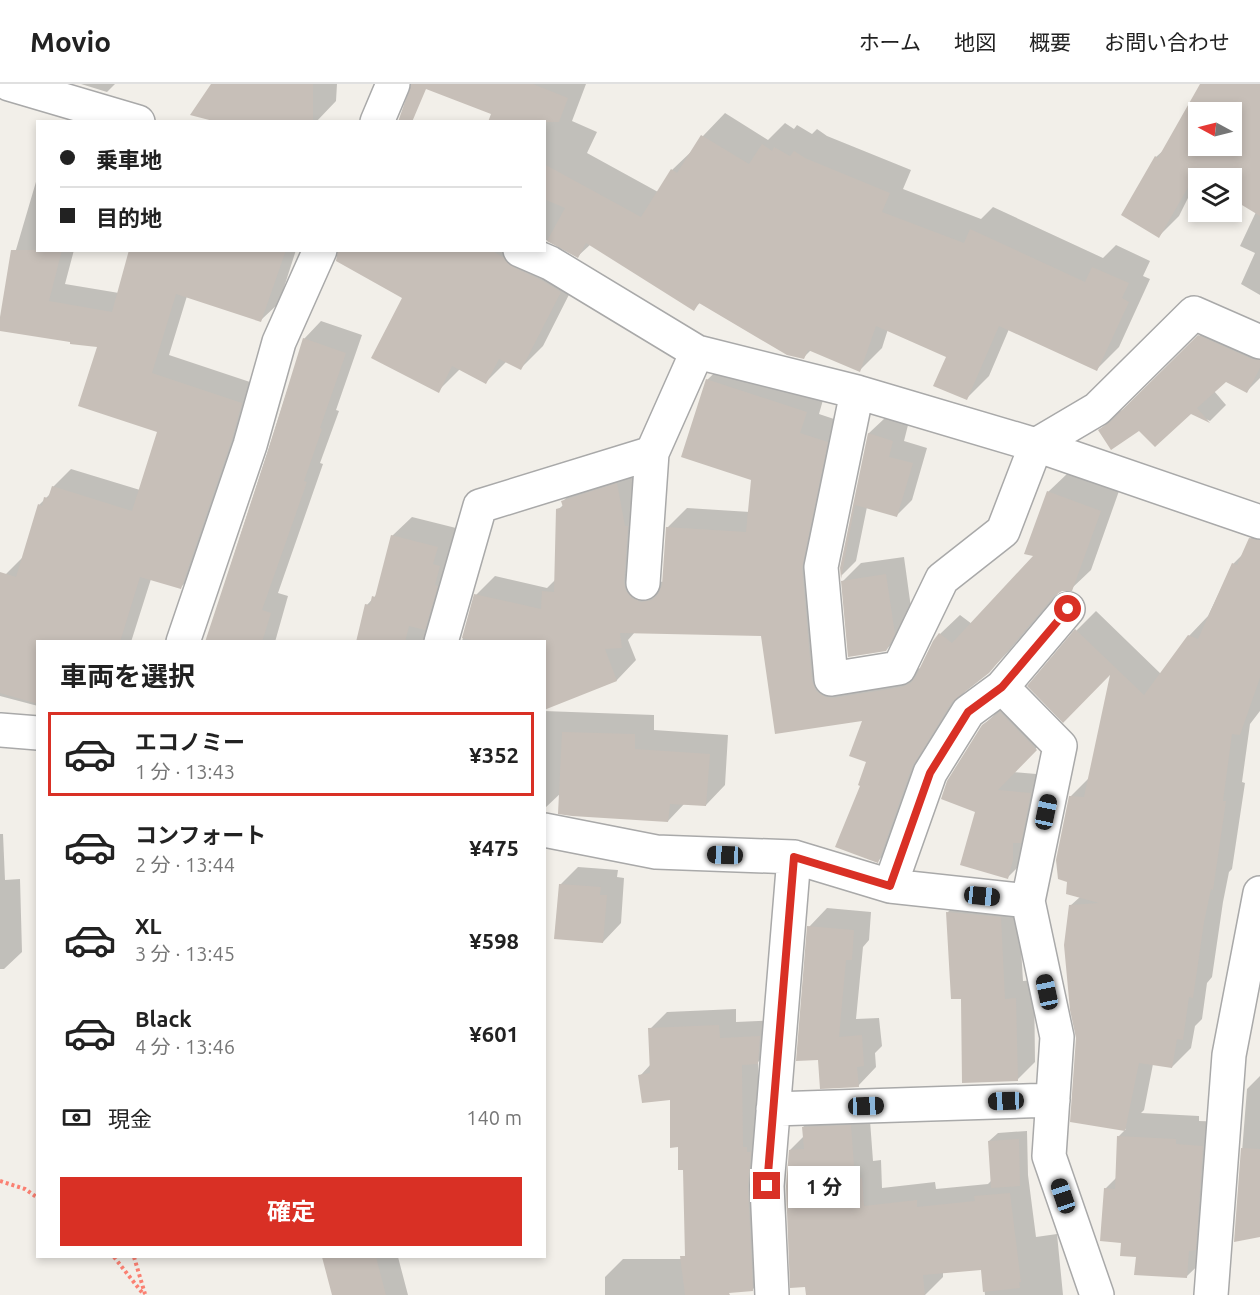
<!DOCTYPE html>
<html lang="ja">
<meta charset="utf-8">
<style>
:root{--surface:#fff;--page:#f2f2f2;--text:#222;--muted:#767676;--line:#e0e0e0;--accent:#d93025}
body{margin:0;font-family:Ubuntu,"Noto Sans JP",sans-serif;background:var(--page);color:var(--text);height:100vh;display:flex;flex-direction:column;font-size:22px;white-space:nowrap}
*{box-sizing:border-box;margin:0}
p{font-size:20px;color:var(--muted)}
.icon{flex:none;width:33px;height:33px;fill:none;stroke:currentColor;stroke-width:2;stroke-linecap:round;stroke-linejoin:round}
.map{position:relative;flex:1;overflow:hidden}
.panel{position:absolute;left:36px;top:556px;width:510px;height:618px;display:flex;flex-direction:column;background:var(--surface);border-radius:0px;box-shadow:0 3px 9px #0003}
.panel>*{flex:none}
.hud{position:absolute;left:36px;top:36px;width:510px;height:132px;border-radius:0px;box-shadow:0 3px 9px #0003;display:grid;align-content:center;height:132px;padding:0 24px;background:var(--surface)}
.needle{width:39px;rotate:277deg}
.tools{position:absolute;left:1188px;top:18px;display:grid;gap:12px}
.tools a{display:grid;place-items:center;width:54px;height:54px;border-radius:0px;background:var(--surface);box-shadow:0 3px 9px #0003;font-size:30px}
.end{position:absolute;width:27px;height:27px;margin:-14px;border:8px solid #d93025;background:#fff;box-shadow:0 0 0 3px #fff}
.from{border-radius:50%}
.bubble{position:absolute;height:42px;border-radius:0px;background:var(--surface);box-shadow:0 3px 9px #0003;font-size:20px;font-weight:700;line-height:42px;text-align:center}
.car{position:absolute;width:18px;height:36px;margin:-18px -9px;border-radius:8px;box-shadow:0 0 4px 2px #0007;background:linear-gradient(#222 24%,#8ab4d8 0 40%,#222 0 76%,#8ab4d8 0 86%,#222 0)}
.hud b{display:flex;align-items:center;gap:21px;height:57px;font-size:22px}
.hud b+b{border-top:2px solid var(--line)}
.hud i{width:15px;height:15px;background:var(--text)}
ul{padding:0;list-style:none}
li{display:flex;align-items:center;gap:18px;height:84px;margin:0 12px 9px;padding:0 12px;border:3px solid transparent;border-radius:0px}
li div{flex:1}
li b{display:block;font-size:22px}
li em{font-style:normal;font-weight:700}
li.current{border-color:var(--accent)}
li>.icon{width:54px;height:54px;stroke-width:1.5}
h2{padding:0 24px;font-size:27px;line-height:72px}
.pay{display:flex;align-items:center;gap:15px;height:66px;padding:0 24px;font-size:22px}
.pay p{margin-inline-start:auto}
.primary-button{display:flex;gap:12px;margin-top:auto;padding:12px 24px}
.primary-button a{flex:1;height:69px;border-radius:0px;background:var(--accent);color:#fff;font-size:24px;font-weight:700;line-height:69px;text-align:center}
header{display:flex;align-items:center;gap:36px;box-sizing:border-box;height:84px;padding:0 30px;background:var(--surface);border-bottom:2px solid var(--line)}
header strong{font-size:28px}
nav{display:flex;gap:33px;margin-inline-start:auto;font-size:21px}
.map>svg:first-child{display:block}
.shadow{fill:#0003;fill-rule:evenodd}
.building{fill:#c7bfb8;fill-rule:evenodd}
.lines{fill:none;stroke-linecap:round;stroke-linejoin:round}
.minor-casing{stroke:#a9a9a9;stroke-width:36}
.path{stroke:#fa8072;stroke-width:4;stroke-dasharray:3 3;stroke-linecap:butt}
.minor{stroke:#fff;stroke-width:33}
.route{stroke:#d93025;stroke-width:8}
</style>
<header>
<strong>Movio</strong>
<nav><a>ホーム</a><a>地図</a><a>概要</a><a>お問い合わせ</a></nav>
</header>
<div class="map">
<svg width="1260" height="1211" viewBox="0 0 1260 1211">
<rect width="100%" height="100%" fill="#f2efe9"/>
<path class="shadow" d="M81 0H115L107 8Z
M215 0H337L336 17 316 38H222Z
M433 0H586L572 37 597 48 587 69 658 108 672 86 695 64 703 52 725 29 768 56 785 39 794 45 797 41 812 50 817 45 827 52 911 86 903 105 981 135 993 123 1103 174 1116 161 1150 177 1143 192 1150 195 1119 263 1097 285 1009 245 989 292 966 315 948 272 888 245 882 264 860 286 811 266 803 274 701 218 693 225 591 160 578 172 544 155V38L493 29Z
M1202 0H1260V211L1241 200 1255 169 1240 162 1256 128 1232 113V94H1198L1179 132 1159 152 1156 73 1165 65ZM1198 28H1232V62H1198Z
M38 91V166H74L65 200 119 209 132 166H296L279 219 261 236 187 212 169 271 259 301 199 485 181 503 151 495 131 558H38V622L0 612V510L6 490 24 472 39 421 52 408 53 403 71 385 140 406 159 348 99 261 0 246 13 176Z
M340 166H544L582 185 543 262 521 284 507 277 486 298 460 285 438 307 404 213Z
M1216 235 1260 254V294L1247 307 1226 296 1214 307 1226 321 1210 337 1191 328 1140 345 1100 346 1117 329 1129 322Z
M321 237 362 251 336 326 339 327 320 379 323 380 278 509 288 512 275 558H206L304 255Z
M727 277 825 309 819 330 846 339 831 577 854 595 922 584 940 550 960 531 972 540 1036 471 1048 408 1068 389 1119 407 1091 486 1071 505 1060 507 1008 568 988 588 966 605 931 662 897 758 878 777 862 701 868 678 864 635 777 648 762 550 635 548 628 556 636 576 617 596 544 624V558H358L367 521 378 509 392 452 412 433 456 444 452 461 459 463 456 557H462L476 511 495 492 547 504 556 495 558 426 564 420 563 417 583 398 636 381 652 496 663 498 667 444 687 424 750 428 752 395 707 296Z
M885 334 908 341 904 357 927 364 912 416 897 431 867 423 856 477 842 491 841 484 869 349Z
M1260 445V627L1250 640 1242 698 1245 699 1232 785 1229 788 1223 818 1212 893 1207 899 1202 935 1195 942 1191 964 1172 983 1153 980 1144 1026 1141 1029 1199 1032V1037L1227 1038 1211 1169 1187 1192 1138 1171 1122 1157 1105 1105 1117 1093 1118 1053 1126 1045 1072 1037 1077 954 1070 822 1080 813 1070 713 1090 693 1112 587 1029 602 1077 546 1096 527 1161 590 1189 552 1208 532 1233 480 1243 470 1250 455Z
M904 473 912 531 904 547 886 566 843 497 861 479Z
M1002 623 1054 646 1013 688 1048 691 1026 775 1008 793 977 727 983 642Z
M544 627 654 631V646L728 651 725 701 706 721 685 719 668 737 563 707 544 725Z
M0 750H3L5 796 20 795 22 868 4 885H0Z
M578 783 618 786 617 793 624 794 621 839 603 858 560 801Z
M965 811 1018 815 1023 897 1034 896 1035 978 1017 996 962 913 947 829Z
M827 824 871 828 869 856 863 863 856 935 879 934 882 962 875 969 876 983 858 1002 821 1003 809 843Z
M736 925V938L777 936 775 962 758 978 760 1047 769 1189 752 1206 679 1062 671 1014 640 992 651 980 650 945 667 928Z
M1260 992V1151L1235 1156 1247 1005Z
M869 1023 873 1077 881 1076 882 1104 935 1098 936 1105 988 1100 992 1096 989 1057 998 1049 1027 1047 1028 1091 1036 1153 1057 1150 1063 1211H985L982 1184 943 1188V1193L925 1211H807L790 1066 804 1052 803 1043 822 1025Z
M323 1173H398L408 1211H333Z
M623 1175H699L704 1211H605V1193Z"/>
<path class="building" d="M211 0H313V38H217L190 31Z
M411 0H533L568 14 559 38H488L491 30 426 5 412 38H398Z
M1200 0H1260V132L1232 115V94L1198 96 1194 93 1159 154 1121 131 1155 72 1158 74ZM1198 28H1232V62H1198Z
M701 51 749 80 762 60 772 67 774 63 790 72 794 67 805 74 890 109 882 128 964 159 970 145 1085 198 1092 183 1129 199 1122 214 1129 218 1097 287 999 242 967 316 933 302 946 273 876 242 860 288 808 266 804 275 787 271 699 219 694 227 586 159 578 174 547 157 565 124 544 115V80L641 133 671 85 677 89Z
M11 166H62L49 217 112 228 129 166H286L261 238 176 210 152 289 242 319 232 355 181 505 140 493 120 558H38V620L0 609V488L16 493 38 420 42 422 44 413 48 414 52 402 132 427 157 348 78 322 97 263 70 260V258L0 247V233Z
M338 166H490L503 173 513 183 541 196 561 208 521 286 499 275 486 300 452 282 439 309 371 274 402 214 336 177Z
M1198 251 1252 275 1260 276V284L1247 309 1226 298 1197 324 1210 339 1191 330 1155 363 1139 347 1111 366 1098 346 1110 338Z
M303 254 346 269 320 344 322 345 304 397 307 398 262 526 271 529 262 558H205L268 367Z
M706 295 807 328 800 349 828 358 802 484 812 597 816 607 825 613 834 614 902 603 911 599 916 592 933 557 939 549 952 559 1033 472 1024 470 1047 407 1101 427 1072 507H1062L1054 512 989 589 952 618 912 683 878 779 835 763 860 702 858 701 866 678 849 672 862 637 775 650 761 552 620 549 622 564 605 565 617 597 544 626V558H479L462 554 474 510 541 525 542 507 554 508 556 425 563 423 561 417 617 399 625 442H628L624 498 626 507 632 514 641 518 652 516 658 510 662 501 666 443 746 448 751 396 681 373Z
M868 349 893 357 889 373 913 379 897 433 855 421 841 495 840 484Z
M391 451 438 463 433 480 440 482 435 501 438 502 425 546 409 542 405 558H356L365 520 370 521 372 512 375 513Z
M1249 454 1260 456V594L1240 651 1232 650 1223 717H1226L1213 806 1211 805 1204 838 1193 914 1189 913 1183 956 1177 955 1172 984 1139 979 1125 1047 1070 1038 1076 954 1070 926 1064 861 1069 821 1099 819 1066 810 1067 798 1058 795 1056 776 1069 712 1084 713 1110 591 1063 639 1027 602 1075 545 1144 611 1188 551 1198 555 1232 479 1237 481Z
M886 490 895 550 886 567 848 573 841 497Z
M1000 628 1037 666 998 706 1031 709 1021 759H1013V776L1008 795 960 781 975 728 941 715 947 697 982 641Z
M562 648 635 650V665L710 670 706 722 670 720 668 738 572 732 558 730Z
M559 800 601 803 600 811H607L603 859 554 855Z
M946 828 1001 833 1005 915 1016 914 1018 997 962 999 961 915H951Z
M807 842 854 846 852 876H846L839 953 862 951 864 982 857 983 859 1003 820 1005 818 976 796 977Z
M719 941 720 954 760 952 758 980 742 981 743 1063H747V1068H751L748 1103 753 1207 729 1209 730 1211H685L680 1172H685L683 1086H678V1063L670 1064V1016L642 1019 638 991 650 989 648 944Z
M851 1041 855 1095 862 1094 864 1122 917 1116V1123L975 1117 974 1112 1010 1109 1021 1198H1019L1020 1204 983 1208 981 1186 923 1191 925 1211H806L805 1203 790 1204 786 1102 789 1066 804 1065 802 1043Z
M1117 1052 1176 1055V1060L1203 1062 1196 1166 1189 1167 1187 1194 1134 1191 1136 1173 1120 1172 1121 1159 1100 1157 1104 1104 1115 1105Z
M1019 1055 1020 1102 991 1104 988 1057Z
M1241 1064 1260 1065V1153L1234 1158Z
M322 1173H376L386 1211H332Z"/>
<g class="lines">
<g class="minor-casing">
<path id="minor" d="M9 0 138 38
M377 38 393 0
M520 166 550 179 697 268 857 308 1036 361 1260 438
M857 308 821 483 831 595 899 584 942 495 1003 447 1036 361 1097 325 1194 229 1260 258
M643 499 652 369 697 268
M183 558 250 361 279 258 320 166
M441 558 480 422 652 369
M1002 603 1060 662 1028 817
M0 646 38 649
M544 746 656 768 794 773 890 802 1028 817 1057 953 1049 1072 1097 1211
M890 802 930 689 968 628 1002 603 1068 525
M773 1025 1053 1016
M772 1211 767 1102 794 773
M1211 1211 1229 971 1260 809"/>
</g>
<path class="path" d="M0 1097 25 1105 38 1114
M114 1173 144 1211
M134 1173 145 1210"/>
<use href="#minor" class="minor"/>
</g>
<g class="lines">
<path class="route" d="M767 1102 794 773 890 802 930 689 968 628 1002 603 1068 525"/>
</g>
</svg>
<div class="tools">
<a><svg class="needle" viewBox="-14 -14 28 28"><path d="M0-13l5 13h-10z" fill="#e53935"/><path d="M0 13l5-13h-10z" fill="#767676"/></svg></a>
<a><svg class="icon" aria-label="layers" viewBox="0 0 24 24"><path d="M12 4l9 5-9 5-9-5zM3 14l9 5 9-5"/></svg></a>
</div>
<i class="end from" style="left:1068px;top:525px"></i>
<i class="end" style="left:767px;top:1102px"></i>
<div class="bubble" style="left:788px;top:1082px;width:72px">1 分</div>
<i class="car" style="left:1046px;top:728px;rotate:12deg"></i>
<i class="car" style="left:725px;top:771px;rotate:272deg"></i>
<i class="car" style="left:982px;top:812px;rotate:96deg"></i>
<i class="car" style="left:1047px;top:908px;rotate:348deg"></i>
<i class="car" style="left:1006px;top:1017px;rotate:268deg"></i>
<i class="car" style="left:866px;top:1022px;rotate:88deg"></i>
<i class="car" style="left:1063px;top:1112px;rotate:341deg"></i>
<div class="hud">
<b><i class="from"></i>乗車地</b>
<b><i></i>目的地</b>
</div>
<section class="panel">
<h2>車両を選択</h2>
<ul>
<li class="current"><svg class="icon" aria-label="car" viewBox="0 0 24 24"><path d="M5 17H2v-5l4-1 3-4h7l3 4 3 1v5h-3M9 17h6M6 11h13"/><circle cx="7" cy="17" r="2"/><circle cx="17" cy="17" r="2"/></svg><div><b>エコノミー</b><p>1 分 · 13:43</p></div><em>¥352</em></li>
<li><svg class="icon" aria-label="car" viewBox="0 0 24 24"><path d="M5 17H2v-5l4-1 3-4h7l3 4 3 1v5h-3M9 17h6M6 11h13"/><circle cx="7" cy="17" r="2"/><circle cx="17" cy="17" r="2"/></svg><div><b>コンフォート</b><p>2 分 · 13:44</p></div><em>¥475</em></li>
<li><svg class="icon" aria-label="car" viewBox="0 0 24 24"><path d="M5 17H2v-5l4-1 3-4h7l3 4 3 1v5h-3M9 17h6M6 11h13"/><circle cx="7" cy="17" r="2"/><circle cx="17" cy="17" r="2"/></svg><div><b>XL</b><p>3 分 · 13:45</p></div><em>¥598</em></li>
<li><svg class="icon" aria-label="car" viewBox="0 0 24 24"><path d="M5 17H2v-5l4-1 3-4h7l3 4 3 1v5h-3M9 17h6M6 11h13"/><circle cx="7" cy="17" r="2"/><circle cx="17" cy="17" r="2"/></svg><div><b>Black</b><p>4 分 · 13:46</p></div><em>¥601</em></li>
</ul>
<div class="pay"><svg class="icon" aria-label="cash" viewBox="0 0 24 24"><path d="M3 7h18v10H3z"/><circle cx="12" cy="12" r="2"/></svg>現金<p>140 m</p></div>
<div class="primary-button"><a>確定</a></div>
</section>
</div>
